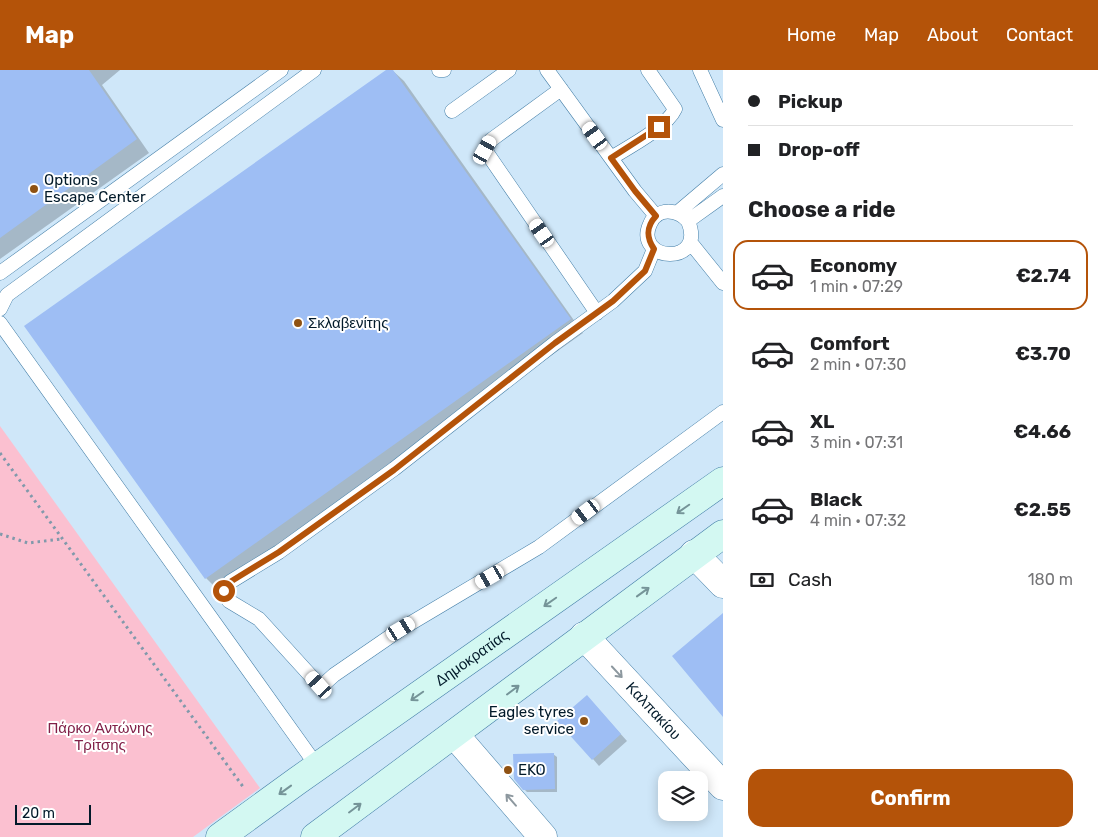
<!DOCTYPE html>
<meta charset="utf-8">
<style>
:root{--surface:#fff;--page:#f2f2f2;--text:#202124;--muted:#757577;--line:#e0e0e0;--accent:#b45309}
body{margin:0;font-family:Rubik,sans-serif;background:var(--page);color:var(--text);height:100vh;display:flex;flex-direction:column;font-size:19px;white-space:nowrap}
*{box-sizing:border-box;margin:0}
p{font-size:16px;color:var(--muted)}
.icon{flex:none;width:28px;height:28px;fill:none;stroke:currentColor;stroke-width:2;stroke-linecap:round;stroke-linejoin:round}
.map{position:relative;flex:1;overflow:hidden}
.drawer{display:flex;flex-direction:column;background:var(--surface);width:375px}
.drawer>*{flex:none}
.guide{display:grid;align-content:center;height:110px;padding:0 25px;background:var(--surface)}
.buttons{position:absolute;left:658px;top:701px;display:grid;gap:10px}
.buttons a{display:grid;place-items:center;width:50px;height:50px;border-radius:10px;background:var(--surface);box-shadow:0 2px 12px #0003;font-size:25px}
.scale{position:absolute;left:15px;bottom:12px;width:76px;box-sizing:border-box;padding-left:5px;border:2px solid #021a2a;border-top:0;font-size:14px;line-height:18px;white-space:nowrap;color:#021a2a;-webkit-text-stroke:4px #fff;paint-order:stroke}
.end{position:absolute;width:22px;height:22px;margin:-11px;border:6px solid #b45309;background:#fff;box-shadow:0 0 0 2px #fff}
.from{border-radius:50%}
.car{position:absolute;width:15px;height:30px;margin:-15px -8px;border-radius:6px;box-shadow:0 0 4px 1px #0007;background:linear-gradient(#fff 24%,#345 0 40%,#fff 0 76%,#345 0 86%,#fff 0)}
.guide b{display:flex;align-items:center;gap:18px;height:48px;font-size:19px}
.guide b+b{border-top:1px solid var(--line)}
.guide i{width:12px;height:12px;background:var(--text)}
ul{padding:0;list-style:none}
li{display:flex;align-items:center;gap:15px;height:70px;margin:0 10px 8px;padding:0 15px;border:2px solid transparent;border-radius:15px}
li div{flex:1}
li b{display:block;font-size:19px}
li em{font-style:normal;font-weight:700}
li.current{border-color:var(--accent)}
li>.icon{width:45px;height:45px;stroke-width:1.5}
h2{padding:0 25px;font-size:22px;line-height:60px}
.pay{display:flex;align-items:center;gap:12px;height:55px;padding:0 25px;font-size:19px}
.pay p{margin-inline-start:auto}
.primary-button{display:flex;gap:10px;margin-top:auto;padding:10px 25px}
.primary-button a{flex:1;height:58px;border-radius:15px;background:var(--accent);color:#fff;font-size:20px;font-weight:700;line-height:58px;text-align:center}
header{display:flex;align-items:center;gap:30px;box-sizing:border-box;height:70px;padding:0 25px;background:var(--accent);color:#fff}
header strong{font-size:24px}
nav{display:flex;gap:28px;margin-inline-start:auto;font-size:18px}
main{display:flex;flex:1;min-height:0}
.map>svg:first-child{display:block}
.green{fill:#fbc0d0}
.shadow{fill:#0003}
.building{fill:#9ebef4}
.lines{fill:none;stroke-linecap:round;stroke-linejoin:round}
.lane-casing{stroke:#437ea7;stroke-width:15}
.street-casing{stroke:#437ea7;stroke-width:29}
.secondary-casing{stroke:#437ea7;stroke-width:29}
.path{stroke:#8199ab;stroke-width:3;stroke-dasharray:2.5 4;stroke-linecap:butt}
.lane{stroke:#fff;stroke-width:14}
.street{stroke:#fff;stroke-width:28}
.secondary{stroke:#d3f8f2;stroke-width:28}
.oneway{stroke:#759498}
.oneway2{stroke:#8d989f}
.route{stroke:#b45309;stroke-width:6}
.poi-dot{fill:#8f5213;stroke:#fff;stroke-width:2}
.labels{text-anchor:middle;stroke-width:4;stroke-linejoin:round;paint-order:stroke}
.poi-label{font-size:15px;fill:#021a2a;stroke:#fff;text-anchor:start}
.street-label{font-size:15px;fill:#021a2a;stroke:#fff}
.park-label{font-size:15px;fill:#812048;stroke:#fff}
</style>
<header>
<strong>Map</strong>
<nav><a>Home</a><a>Map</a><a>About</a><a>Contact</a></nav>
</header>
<main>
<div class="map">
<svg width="723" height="767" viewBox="0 0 723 767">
<rect width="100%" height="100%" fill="#cfe7f9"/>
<path class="green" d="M0 356 260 718 193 767H0Z"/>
<path class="shadow" d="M0 0H120L102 15 149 83 0 189Z
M388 0H392L404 11 583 263 219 521 206 508Z
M594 634 627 671 599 696 593 689Z
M553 684 557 687V722H527L524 719Z"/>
<path class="building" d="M0 0H89L137 69 0 168Z
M386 0H393L571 249 205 509 24 256Z
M723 543V647L672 586Z
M587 625 621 664 592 690 557 651Z
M554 683 555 719 523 720 514 709 513 684Z"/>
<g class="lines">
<g class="lane-casing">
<path id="lane" d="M439 0H444
M547 0 635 121 656 146
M700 0 723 50
M561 19 491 70 485 80 597 243
M452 41 509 0
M611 88C629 77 667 57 675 39L648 0
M677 143 723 104
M688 151C707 197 633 192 650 154 657 137 677 139 688 151L723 126
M690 172 723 213
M654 179 645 201 613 231 555 273 394 399 279 482 230 512 224 521 229 531 259 549 319 615 324 614 334 605 401 559 539 477 723 342
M0 203 281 0
M0 239 7 225 314 0
M0 253 317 696"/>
</g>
<g class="street-casing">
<g id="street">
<path d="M694 484 723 514"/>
<path id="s1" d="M584 566 723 716"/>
<path d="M454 664 543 767"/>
</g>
</g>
<g class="secondary-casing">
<g id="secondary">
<path id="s2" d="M220 767 297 711 723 411"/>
<path d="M315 767 723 464"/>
</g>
</g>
<path class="path" d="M0 383 244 718
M0 464 28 473 62 469"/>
<use href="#lane" class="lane"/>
<use href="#street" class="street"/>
<use href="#secondary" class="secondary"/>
</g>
<defs><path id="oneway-shaft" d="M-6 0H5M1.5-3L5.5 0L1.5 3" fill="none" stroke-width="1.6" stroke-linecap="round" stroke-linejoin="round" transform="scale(1.25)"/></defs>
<g class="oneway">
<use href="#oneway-shaft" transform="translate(683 439) rotate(145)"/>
<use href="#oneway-shaft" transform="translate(643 522) rotate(-36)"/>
<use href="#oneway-shaft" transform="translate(550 532) rotate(145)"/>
<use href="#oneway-shaft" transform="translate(513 620) rotate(-37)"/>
<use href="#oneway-shaft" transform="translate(417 626) rotate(145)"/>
<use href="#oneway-shaft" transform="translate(285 720) rotate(144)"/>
<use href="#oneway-shaft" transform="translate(355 738) rotate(-37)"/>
</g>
<g class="oneway2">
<use href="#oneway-shaft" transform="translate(617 602) rotate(47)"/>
<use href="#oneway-shaft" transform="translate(511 730) rotate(-131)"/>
</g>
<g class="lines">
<path class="route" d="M224 521 230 512 279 482 394 400 555 273 613 231 645 201 654 179C646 167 646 157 656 146L635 121 611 88 659 57"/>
</g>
<g class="poi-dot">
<circle cx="34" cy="119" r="5"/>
<circle cx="298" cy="253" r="5"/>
<circle cx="584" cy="651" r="5"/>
<circle cx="508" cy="700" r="5"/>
</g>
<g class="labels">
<g class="poi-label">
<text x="44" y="115">Options<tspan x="44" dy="17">Escape Center</tspan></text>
<text x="308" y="258">Σκλαβενίτης</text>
<text x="574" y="647" text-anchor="end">Eagles tyres<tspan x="574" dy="17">service</tspan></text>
<text x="518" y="705">EKO</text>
</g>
<g class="street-label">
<text dy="5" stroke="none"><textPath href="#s2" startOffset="309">Δημοκρατίας</textPath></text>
<text dy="5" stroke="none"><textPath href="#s1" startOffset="102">Καλπακίου</textPath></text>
</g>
<g class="park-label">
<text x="100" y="663">Πάρκο Αντώνης<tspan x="100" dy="17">Τρίτσης</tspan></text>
</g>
</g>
</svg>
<div class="buttons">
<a><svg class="icon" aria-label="layers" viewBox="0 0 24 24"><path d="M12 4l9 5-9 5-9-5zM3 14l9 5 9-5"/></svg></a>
</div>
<div class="scale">20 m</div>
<i class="end from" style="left:224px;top:521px"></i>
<i class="end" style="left:659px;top:57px"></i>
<i class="car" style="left:595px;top:66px;rotate:324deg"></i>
<i class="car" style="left:485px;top:80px;rotate:29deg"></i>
<i class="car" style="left:542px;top:163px;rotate:325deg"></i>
<i class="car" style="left:586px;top:442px;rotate:233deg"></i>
<i class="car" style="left:490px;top:507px;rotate:240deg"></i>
<i class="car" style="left:401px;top:559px;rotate:59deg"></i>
<i class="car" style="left:319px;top:615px;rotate:318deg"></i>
</div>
<section class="drawer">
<div class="guide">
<b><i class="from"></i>Pickup</b>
<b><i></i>Drop-off</b>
</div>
<h2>Choose a ride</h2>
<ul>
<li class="current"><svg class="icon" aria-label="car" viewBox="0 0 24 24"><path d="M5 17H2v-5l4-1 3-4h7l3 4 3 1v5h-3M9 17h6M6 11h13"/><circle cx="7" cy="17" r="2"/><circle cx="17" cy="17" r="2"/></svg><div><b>Economy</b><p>1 min · 07:29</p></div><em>€2.74</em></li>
<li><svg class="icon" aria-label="car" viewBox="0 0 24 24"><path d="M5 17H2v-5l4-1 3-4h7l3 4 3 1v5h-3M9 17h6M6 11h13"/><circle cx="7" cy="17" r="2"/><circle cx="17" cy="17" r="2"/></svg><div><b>Comfort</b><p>2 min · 07:30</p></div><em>€3.70</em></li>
<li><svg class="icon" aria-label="car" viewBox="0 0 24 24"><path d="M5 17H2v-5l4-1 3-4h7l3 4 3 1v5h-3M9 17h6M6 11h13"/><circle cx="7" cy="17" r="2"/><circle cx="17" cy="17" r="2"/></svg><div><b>XL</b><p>3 min · 07:31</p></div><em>€4.66</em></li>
<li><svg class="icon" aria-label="car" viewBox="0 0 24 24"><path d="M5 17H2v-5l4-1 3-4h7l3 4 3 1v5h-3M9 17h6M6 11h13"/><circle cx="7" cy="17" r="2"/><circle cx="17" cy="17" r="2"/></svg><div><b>Black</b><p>4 min · 07:32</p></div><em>€2.55</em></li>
</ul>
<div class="pay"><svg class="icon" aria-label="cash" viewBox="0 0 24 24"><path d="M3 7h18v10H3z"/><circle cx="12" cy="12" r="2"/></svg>Cash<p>180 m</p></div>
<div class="primary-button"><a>Confirm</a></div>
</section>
</main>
